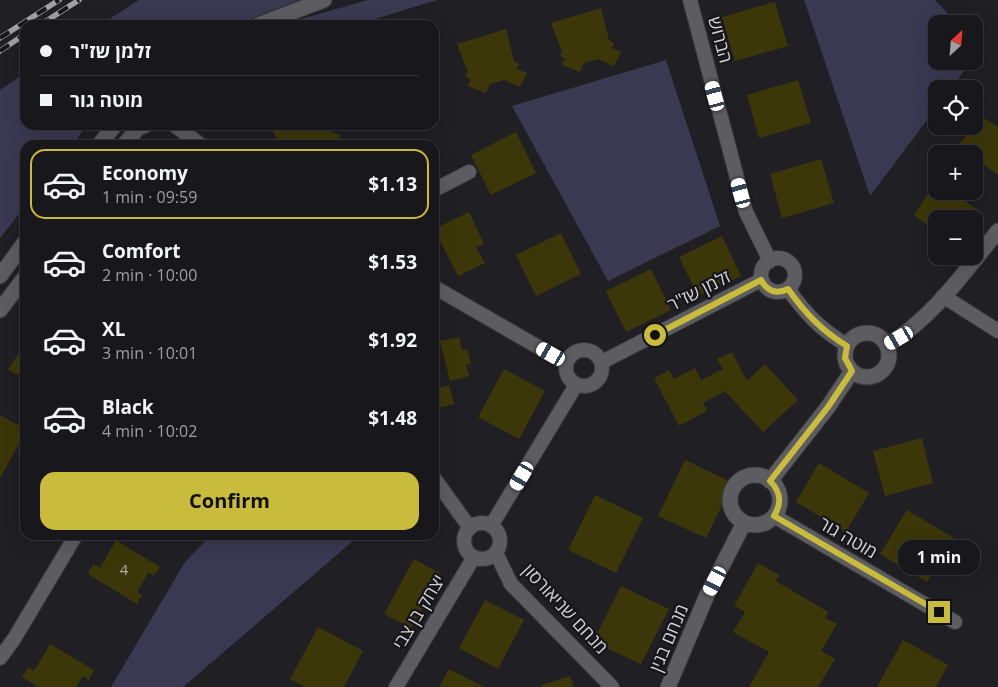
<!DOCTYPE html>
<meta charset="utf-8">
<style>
:root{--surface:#18171b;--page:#252428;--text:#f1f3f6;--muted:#9f9fa3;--line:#36363a;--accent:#c9bb3b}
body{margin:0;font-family:"Open Sans","Noto Sans Hebrew",sans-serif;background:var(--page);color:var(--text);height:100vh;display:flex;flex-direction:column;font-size:19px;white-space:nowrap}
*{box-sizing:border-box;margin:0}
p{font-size:16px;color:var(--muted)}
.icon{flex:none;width:28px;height:28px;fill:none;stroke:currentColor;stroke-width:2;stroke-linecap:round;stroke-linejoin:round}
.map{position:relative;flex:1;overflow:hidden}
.details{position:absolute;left:20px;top:140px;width:419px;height:400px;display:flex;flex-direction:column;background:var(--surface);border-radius:15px;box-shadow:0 5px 20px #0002,0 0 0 1px var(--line)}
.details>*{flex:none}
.hud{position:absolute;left:20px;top:20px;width:419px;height:110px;border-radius:15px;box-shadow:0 5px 20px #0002,0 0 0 1px var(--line);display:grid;align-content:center;height:110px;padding:0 20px;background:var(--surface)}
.needle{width:32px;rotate:26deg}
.buttons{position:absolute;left:928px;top:15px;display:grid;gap:10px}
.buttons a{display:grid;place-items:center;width:55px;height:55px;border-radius:10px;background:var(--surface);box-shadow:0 5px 20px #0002,0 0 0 1px var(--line);font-size:25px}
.end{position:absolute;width:22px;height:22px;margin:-11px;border:6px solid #c9bb3b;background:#111;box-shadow:0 0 0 2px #111}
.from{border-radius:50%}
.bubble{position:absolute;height:35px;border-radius:15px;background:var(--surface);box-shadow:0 5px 20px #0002,0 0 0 1px var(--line);font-size:16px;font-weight:700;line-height:35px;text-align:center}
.car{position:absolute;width:15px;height:30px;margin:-15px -8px;border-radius:6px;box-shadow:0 0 4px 1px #0007;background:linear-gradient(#fff 24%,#345 0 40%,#fff 0 76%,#345 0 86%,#fff 0)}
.hud b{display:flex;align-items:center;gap:18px;height:48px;font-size:19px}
.hud b+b{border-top:1px solid var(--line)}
.hud i{width:12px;height:12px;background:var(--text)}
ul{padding:9px 0 0;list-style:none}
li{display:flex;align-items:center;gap:15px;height:70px;margin:0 10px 8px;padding:0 10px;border:2px solid transparent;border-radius:15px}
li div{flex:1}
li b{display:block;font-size:19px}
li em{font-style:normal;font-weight:700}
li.selected{border-color:var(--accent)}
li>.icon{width:45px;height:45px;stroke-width:1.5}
.action{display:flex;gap:10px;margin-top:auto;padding:10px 20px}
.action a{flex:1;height:58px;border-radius:15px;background:var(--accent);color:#111;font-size:20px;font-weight:700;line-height:58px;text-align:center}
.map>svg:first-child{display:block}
.green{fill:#3b3852}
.building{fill:#3c3709}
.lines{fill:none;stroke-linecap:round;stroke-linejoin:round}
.street-casing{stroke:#39393d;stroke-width:16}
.secondary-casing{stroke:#39393d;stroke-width:17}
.street{stroke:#5c5c61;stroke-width:14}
.secondary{stroke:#5c5c61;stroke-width:15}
.rail-casing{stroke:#a1a1a5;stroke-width:5.5}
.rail{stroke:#16161b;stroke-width:4;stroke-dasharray:11;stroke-linecap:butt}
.route{stroke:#c9bb3b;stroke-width:6}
.labels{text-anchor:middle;stroke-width:4.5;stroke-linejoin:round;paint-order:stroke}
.number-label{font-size:15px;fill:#adaca3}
.street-label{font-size:18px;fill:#d3d3d6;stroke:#16161b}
</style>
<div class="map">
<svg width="998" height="687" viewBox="0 0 998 687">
<rect width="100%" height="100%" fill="#201f24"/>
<path class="green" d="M139 0H299L235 25H100Z
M368 0H437L356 25H289L301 19Z
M804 0H935L957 24H936V61H971L951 89H936V108L870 196Z
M666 60 720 226 608 281 512 106Z
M25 73V125H87L72 145H25V206L0 238V90Z
M211 535H360L183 687H111L185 562Z"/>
<path class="building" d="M775 2 788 46 735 61 722 17Z
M601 8 609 40 614 43 612 48 621 52 614 66 598 59 584 63 580 72 562 65 565 58 560 56 562 51 551 23Z
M506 29 514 61 519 64 517 69 527 73 520 87 504 80 490 84 486 93 467 86 471 79 465 77 468 72 457 44Z
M798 80 811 123 759 138 747 95Z
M979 115 998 127V175L974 158V154H967L957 147 974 126Z
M269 125H323L331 127 330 132 340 135 337 145H281Z
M516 132 536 173 491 195 471 155Z
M821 159 834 203 782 218 770 174Z
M930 191H950L978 210 972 219H936V231L914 215Z
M469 212 484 244 476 247 485 263 458 276 434 229Z
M561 233 581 274 536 296 516 255Z
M722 236 741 276 698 296 679 257Z
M651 269 671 310 626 332 606 291Z
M459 337 462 350 467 349 471 364 466 365 469 376 450 381 440 341Z
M25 344V376L20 372 17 375 8 369Z
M732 352 747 381 765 364 798 400 763 432 725 391 703 403 707 411 679 426 654 378 669 370 674 379 695 368 701 380 723 369 717 359Z
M504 369 545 391 519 439 478 417Z
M449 385 454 404 434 409 435 389Z
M0 415 25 429V433L0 478Z
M922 438 933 483 885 496 873 451Z
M685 460 733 483 706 538 658 516Z
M819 463 869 493 846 532 796 502Z
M595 495 643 518 616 573 568 550Z
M907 510 954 538 927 582 880 554Z
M116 540 160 567 154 576 148 573 137 592 142 595 137 604 88 574 93 564 100 568Z
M414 559 441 574 411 628 384 614Z
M758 563 779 575 776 581 828 612 825 618 837 624 821 651 835 659 818 687H749L769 652 733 632 745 612 734 606Z
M621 586 669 609 641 664 593 642Z
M485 600 524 620 498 669 459 648Z
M318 627 363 651 344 687H305L290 679Z
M903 640 948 665 936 687H877Z
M50 644 94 670 89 680 83 676 76 687H38L22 677 28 667 34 671Z
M449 669 484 687H439Z
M570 676 574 687H542V685Z"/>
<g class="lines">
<g class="street-casing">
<path id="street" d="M690 0 746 212 770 261
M174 125 201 145
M434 190 469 172
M761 275a17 17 0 1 1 34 0a17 17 0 1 1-34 0Z
M434 287 566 363
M788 289C805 313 822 331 847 345
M943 296 998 331
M566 368a18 18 0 1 1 36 0a18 18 0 1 1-36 0Z
M602 362 761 280
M434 478 470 528
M774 516 955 622
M464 541a18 18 0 1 1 36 0a18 18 0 1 1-36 0Z
M491 526 576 385
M496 553 511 584 612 687
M0 658 14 639 76 535
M396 687 474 557"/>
</g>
<g class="secondary-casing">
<path id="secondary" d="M258 25 324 0
M99 145 115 125
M124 145 138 128 146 125
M0 276 25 242
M0 310 25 277
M845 355a22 22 0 1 1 44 0a22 22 0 1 1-44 0Z
M887 345C932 319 965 271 998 231
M730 500a25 25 0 1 1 50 0a25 25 0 1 1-50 0Z
M770 481 828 407 852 371
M668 687 707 595 744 523"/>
</g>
<use href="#street" class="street"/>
<use href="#secondary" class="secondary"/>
<g class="rail-casing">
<path id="rail" d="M40 25 79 0
M0 38 59 0
M0 51 25 34"/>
</g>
<use href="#rail" class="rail"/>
</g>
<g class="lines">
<path class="route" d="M655 335 761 280C767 291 776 295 788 289 805 313 822 331 847 346L845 358 852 371 828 407 770 481C781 492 782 503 774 516L939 612"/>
</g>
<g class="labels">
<g class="number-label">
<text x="124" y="575">4</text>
</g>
<g class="street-label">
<text transform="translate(720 40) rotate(75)" y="6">הברוש</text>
<text transform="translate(699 291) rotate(-27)" y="6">זלמן שז"ר</text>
<text transform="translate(848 538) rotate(30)" y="6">מוטה גור</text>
<text transform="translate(565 609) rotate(47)" y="6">מנחם שניאורסון</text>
<text transform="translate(419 612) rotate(-59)" y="6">יצחק בן צבי</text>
<text transform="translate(669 638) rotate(-67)" y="6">מנחם בגין</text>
</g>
</g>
</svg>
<div class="buttons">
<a><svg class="needle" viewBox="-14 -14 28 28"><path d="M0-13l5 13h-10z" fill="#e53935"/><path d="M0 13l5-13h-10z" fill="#9f9fa3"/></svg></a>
<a><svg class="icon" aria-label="locate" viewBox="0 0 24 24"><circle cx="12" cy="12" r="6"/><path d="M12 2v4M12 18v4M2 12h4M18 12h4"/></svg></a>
<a>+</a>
<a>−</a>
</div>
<i class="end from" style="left:655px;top:335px"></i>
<i class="end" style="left:939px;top:612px"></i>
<div class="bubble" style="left:898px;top:540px;width:82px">1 min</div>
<i class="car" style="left:715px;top:96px;rotate:345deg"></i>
<i class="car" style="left:741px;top:193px;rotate:345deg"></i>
<i class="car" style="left:899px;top:338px;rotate:240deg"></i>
<i class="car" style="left:551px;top:354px;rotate:300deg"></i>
<i class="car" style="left:522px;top:476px;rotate:210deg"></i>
<i class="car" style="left:715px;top:581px;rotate:207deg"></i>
<div class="hud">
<b><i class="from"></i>זלמן שז&quot;ר</b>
<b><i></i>מוטה גור</b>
</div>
<section class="details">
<ul>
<li class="selected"><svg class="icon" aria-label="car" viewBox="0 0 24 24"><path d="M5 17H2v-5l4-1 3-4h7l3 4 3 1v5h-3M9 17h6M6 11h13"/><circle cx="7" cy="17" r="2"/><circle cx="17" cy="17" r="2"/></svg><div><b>Economy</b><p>1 min · 09:59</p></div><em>$1.13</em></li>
<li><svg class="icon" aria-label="car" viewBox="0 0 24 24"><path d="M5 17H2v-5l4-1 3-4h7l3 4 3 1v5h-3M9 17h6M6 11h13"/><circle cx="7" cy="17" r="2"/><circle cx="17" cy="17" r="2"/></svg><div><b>Comfort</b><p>2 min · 10:00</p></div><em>$1.53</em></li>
<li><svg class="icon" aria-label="car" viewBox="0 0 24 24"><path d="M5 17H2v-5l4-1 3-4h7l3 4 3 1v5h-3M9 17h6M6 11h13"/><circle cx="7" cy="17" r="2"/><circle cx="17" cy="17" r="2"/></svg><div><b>XL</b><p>3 min · 10:01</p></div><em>$1.92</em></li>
<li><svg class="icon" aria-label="car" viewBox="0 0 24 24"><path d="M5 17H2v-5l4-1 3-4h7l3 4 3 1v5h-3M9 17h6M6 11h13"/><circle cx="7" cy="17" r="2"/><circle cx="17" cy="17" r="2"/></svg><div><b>Black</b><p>4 min · 10:02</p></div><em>$1.48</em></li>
</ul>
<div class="action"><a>Confirm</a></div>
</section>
</div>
